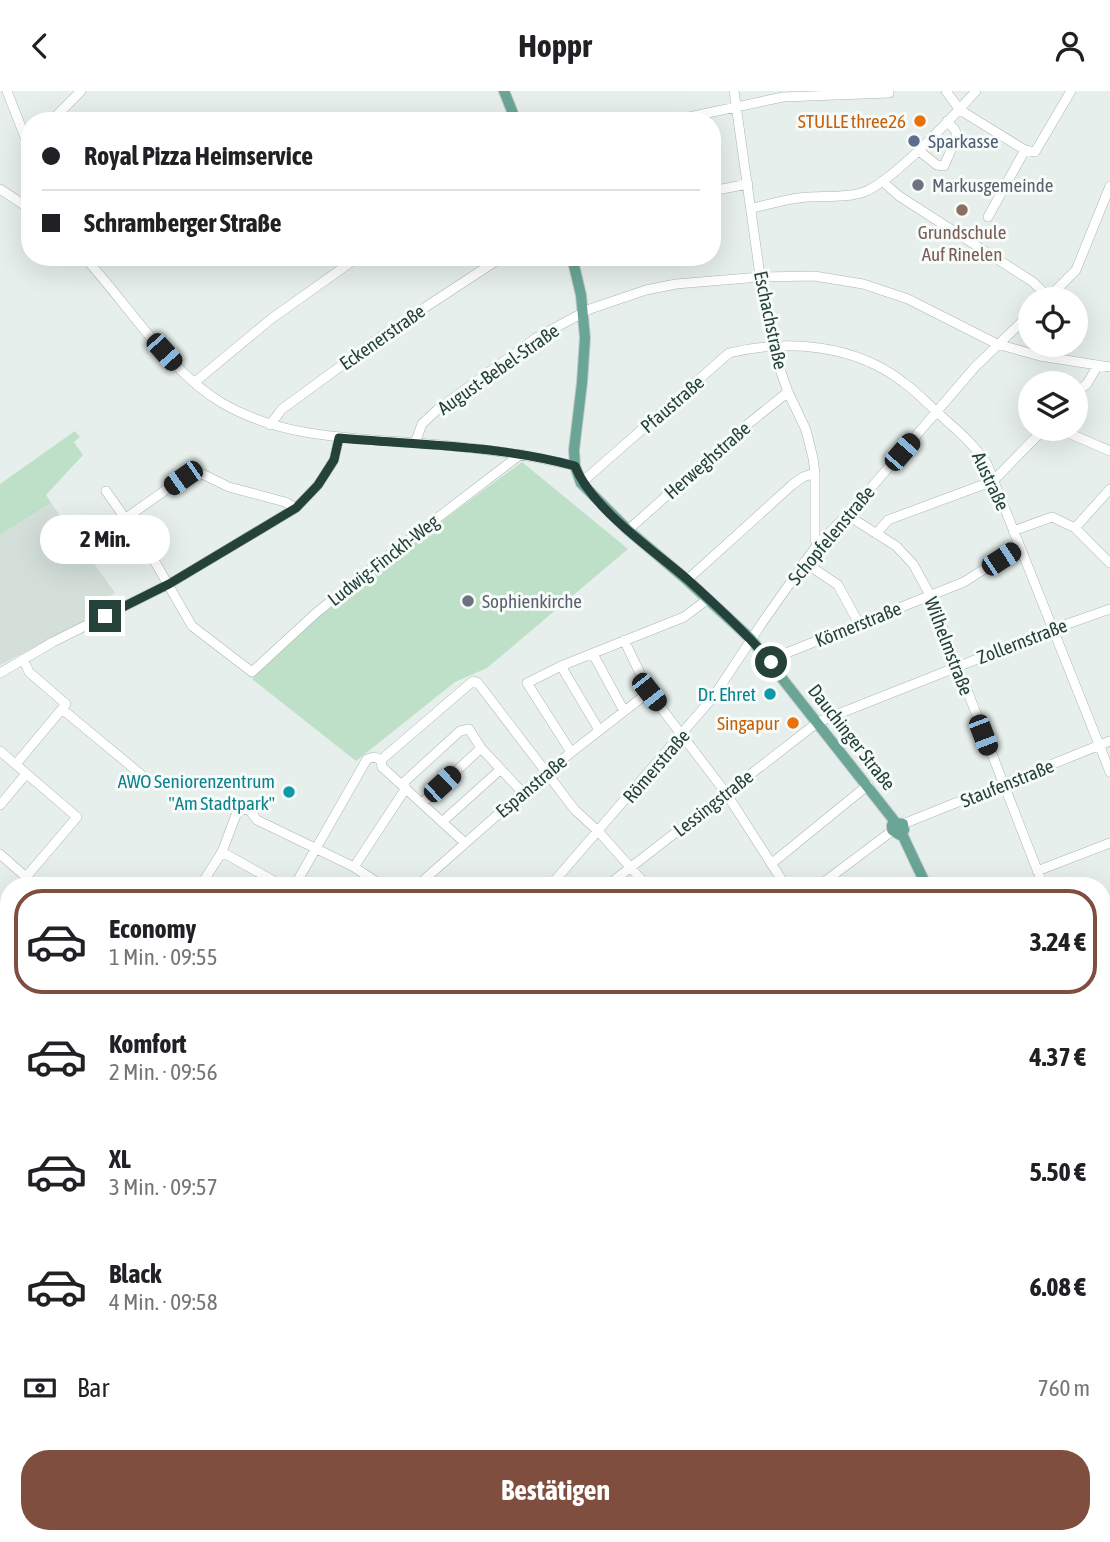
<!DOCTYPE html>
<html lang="de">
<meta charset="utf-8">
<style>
:root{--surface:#fff;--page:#f6f6f6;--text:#202124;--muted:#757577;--line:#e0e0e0;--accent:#7f4e3f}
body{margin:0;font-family:"Asap Condensed",sans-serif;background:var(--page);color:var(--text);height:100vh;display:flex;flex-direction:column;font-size:26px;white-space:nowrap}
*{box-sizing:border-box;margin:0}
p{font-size:23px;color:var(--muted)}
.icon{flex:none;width:38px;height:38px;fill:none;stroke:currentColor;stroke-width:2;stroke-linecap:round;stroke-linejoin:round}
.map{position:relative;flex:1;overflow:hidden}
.details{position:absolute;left:0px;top:786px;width:1111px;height:667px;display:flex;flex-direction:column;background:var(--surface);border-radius:28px 28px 0 0;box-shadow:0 7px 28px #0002}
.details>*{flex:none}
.banner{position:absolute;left:21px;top:21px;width:700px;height:154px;border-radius:28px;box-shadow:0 7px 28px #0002;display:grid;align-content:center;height:154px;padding:0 21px;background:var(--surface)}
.fabs{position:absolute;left:1018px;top:196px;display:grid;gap:14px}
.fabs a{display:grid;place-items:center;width:70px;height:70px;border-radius:50%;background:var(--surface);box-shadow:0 7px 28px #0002;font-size:35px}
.end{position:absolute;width:32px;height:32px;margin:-16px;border:9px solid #24423a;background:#fff;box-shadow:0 0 0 4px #fff}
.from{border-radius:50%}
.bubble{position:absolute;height:49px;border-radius:24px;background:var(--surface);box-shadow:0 7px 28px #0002;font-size:23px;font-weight:700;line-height:49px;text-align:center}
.car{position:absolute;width:21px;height:42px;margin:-21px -10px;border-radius:9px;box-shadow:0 0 5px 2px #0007;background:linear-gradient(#222 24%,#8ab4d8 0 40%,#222 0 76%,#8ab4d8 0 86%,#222 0)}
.banner b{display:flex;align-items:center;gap:24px;height:66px;font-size:26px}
.banner b+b{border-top:2px solid var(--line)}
.banner i{width:18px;height:18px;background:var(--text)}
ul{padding:12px 0 0;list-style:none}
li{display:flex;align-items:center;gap:21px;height:105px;margin:0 14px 10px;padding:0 7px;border:4px solid transparent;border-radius:28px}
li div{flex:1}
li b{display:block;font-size:26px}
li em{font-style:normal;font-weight:700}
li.selected{border-color:var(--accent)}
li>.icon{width:63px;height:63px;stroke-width:1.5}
.pay{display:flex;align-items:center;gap:18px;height:77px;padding:0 21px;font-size:26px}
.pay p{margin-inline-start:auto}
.action{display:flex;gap:14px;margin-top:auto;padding:14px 21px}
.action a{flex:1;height:80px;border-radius:28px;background:var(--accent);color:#fff;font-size:28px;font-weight:700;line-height:80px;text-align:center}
header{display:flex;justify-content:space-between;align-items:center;height:91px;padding:0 21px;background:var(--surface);font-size:32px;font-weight:700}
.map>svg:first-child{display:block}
.built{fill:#d4dfda}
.green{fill:#bfe0c8}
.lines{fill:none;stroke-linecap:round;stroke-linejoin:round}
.minor-casing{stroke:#a8b8b2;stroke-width:10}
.major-casing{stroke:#c2cac8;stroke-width:12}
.minor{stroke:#fff;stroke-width:9}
.major{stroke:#6aa596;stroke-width:10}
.route{stroke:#24423a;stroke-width:9}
.food-dot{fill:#e8710a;stroke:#f7fbf9;stroke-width:2.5}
.service-dot{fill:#5c6f8a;stroke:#f7fbf9;stroke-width:2.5}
.worship-dot{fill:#6b7280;stroke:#f7fbf9;stroke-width:2.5}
.education-dot{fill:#8d6e63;stroke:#f7fbf9;stroke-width:2.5}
.culture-dot{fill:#0f9aa8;stroke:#f7fbf9;stroke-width:2.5}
.labels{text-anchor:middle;stroke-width:6;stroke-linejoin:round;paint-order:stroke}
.food-label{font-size:19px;fill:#c56008;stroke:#f7fbf9;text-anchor:end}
.service-label{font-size:19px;fill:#4e5e75;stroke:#f7fbf9;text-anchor:start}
.worship-label{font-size:19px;fill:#5b616d;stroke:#f7fbf9;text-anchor:start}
.education-label{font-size:19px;fill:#785e54;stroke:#f7fbf9}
.street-label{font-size:19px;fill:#24423a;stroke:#f7fbf9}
.culture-label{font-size:19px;fill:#0d838f;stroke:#f7fbf9;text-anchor:end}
</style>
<header><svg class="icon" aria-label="back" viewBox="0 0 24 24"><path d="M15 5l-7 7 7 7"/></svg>Hoppr<svg class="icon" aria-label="person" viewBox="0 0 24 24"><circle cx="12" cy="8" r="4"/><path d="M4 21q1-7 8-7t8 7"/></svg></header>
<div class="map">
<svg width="1110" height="1451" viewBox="0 0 1110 1451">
<rect width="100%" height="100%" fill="#e6efeb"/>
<path class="built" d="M51 412 115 502 98 512 103 521 0 574V444Z"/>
<path class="green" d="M75 340 80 346 74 351 83 364 46 404 51 412 0 444V393Z
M522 371 628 458 487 577 455 591 356 670 252 588 314 528 382 474Z
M0 1347H9V1444L0 1450Z
M463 1444H500L505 1451H452Z"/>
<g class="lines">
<g class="minor-casing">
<path id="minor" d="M7 0 30 59
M734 0 759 177 772 256 788 301 806 339 813 367 815 382V448L817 454
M946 0 960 19 1025 59 1035 61 1071 0
M51 30 81 0
M670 30 783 6 889 2
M918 59 937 74 944 75 957 45 955 39 947 30
M882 90 899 105 1033 191 1049 207
M0 98 30 118
M712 100 748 93
M752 117C767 114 783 109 799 107 820 104 844 108 864 101 893 90 954 25 976 0
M988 126 1025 59
M84 166C127 212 168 280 222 312 282 347 350 347 417 352 470 356 523 362 575 375
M1047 208 1076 179 1110 95
M195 291 271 228 358 166
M1076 301 1087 293 1098 274
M270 334 282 318 386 242 502 166
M1059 338 1110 360
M415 352 422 333 437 319 536 247 590 218 646 199 676 193 760 186 814 185 863 193 908 208 997 253 1040 265 1110 276
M581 392 729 262C787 248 854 253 903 291 916 300 927 312 939 323 958 340 972 351 987 373L1110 681
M106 400 151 464 192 535 252 581 316 522 377 473 521 363
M847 424 896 455 913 473 930 504 1043 794
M126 427 194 379 229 396 285 411 296 417
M1075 437 1110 398
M628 439 743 337 788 301
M1013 440 1052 426 1075 437 1110 472
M876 443 888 429 993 390 1044 338
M804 471 838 494 859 533
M687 489 792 394 803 386 815 382
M624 549 649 601 726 702 785 794
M593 563 624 620
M771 571 779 565 964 491 1019 456
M561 575 599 639
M0 582 53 551 169 493 296 417 318 394 334 369 339 347
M62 618 144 686
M0 660 77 726 26 786 0 763
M571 661 527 592 561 575 684 526 708 508
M16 673 66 613 29 581 23 568
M402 693 460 640 469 638 481 657 522 701
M422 712 481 657
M0 714 26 683
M442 731 501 678
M903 733 1110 650
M464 751 382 676 381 669 473 590 478 592 575 719 599 741 646 794
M222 761 281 794
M771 773 868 694
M354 776 406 697
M1037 780 1110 752
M201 794 222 761 236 724 243 718 249 719 257 729 354 776 381 794
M295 794 367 668 374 666 381 669
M418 794 546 681 649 601
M551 794 714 605 762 532 817 454 852 419 975 276 1031 222
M608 794 818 631 1053 538 1110 518
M820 794 892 740
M1102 871 1110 890
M0 873 9 875
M0 958 9 947
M1102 1006 1110 1000
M1102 1057 1110 1046
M0 1065 9 1057
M0 1082 9 1085
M1102 1083 1109 1073
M0 1115 9 1117
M0 1152 9 1151
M0 1201 9 1204
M0 1263 9 1265
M1102 1385 1110 1390
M120 1444 125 1451
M305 1444 310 1451
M557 1444 561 1451
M681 1444 686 1451
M1029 1444 1033 1451
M91 1451 101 1444
M196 1451 197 1444
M235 1451 246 1444
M413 1451 424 1444
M898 1451 899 1444"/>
</g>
<g class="major-casing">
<path id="major" d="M504 0 516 30
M572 166 581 204 585 247 582 292 574 359 575 375 581 392 628 439 687 489 751 548 896 732 903 733 904 739 900 744 892 739V734L896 732
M902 743 926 794
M1102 839 1110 836
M1102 1069 1110 1073
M0 1343 9 1342
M737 1451 749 1444"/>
</g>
<use href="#minor" class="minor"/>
<use href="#major" class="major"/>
</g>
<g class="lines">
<path class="route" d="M105 525 169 493 296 417 318 394 334 369 339 347C417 354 498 354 575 375 592 418 652 458 687 488 716 514 745 541 771 571"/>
</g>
<g class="food-dot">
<circle cx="920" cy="30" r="7"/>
<circle cx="793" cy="632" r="7"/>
</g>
<circle class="service-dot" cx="914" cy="50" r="7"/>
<g class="worship-dot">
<circle cx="918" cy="94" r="7"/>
<circle cx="468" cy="510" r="7"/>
</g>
<circle class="education-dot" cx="962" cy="119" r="7"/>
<g class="culture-dot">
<circle cx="770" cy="603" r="7"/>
<circle cx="289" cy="701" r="7"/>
</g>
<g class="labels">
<g class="food-label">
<text x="906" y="37">STULLE three26</text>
<text x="779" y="639">Singapur</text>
</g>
<g class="service-label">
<text x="928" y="57">Sparkasse</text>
</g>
<g class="worship-label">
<text x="932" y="101">Markusgemeinde</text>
<text x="482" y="517">Sophienkirche</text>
</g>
<g class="education-label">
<text x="962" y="148">Grundschule<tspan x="962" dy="22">Auf Rinelen</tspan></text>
</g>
<g class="street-label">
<text transform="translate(771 229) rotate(78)" y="7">Eschachstraße</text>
<text transform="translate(382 246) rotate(-35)" y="7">Eckenerstraße</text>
<text transform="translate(498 278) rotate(-35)" y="7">August-Bebel-Straße</text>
<text transform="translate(672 313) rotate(-41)" y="7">Pfaustraße</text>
<text transform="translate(707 369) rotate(-41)" y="7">Herweghstraße</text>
<text transform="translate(991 390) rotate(65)" y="7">Austraße</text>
<text transform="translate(831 444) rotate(-50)" y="7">Schopfelenstraße</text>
<text transform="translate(383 469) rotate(-38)" y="7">Ludwig-Finckh-Weg</text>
<text transform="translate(858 533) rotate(-22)" y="7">Körnerstraße</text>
<text transform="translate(1022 550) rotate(-21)" y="7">Zollernstraße</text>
<text transform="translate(949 555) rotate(69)" y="7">Wilhelmstraße</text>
<text transform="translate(852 646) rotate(52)" y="7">Dauchinger Straße</text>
<text transform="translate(656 675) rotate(-49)" y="7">Römerstraße</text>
<text transform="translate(1007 692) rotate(-22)" y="7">Staufenstraße</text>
<text transform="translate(531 695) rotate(-40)" y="7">Espanstraße</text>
<text transform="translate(713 712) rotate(-38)" y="7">Lessingstraße</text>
</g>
<g class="culture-label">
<text x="756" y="610">Dr. Ehret</text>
<text x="275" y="697">AWO Seniorenzentrum<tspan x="275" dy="22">"Am Stadtpark"</tspan></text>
</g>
</g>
</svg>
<div class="fabs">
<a><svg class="icon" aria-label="locate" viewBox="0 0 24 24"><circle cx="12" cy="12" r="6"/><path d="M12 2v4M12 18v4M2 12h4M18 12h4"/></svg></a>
<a><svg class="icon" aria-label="layers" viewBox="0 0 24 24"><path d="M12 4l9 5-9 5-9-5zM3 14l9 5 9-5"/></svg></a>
</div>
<i class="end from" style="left:771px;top:571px"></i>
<i class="end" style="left:105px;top:525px"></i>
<div class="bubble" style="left:40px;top:424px;width:130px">2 Min.</div>
<i class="car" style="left:164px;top:261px;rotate:138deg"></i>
<i class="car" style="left:902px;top:361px;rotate:41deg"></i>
<i class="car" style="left:183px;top:387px;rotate:235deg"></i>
<i class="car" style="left:1001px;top:468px;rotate:57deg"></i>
<i class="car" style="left:649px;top:601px;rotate:142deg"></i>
<i class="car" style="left:983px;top:644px;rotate:159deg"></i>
<i class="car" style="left:442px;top:693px;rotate:47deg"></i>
<div class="banner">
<b><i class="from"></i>Royal Pizza Heimservice</b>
<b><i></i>Schramberger Straße</b>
</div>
<section class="details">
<ul>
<li class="selected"><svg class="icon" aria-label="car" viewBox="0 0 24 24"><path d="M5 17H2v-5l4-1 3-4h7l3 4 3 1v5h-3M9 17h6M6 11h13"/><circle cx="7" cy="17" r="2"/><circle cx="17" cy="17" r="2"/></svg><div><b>Economy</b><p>1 Min. · 09:55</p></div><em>3.24 €</em></li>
<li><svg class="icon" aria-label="car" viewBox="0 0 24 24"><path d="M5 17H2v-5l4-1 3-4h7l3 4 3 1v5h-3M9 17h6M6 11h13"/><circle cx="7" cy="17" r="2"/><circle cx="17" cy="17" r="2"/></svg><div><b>Komfort</b><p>2 Min. · 09:56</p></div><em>4.37 €</em></li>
<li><svg class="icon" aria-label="car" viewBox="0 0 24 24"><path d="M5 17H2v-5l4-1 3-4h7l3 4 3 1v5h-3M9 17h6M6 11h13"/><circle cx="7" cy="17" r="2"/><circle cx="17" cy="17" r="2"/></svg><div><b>XL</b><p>3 Min. · 09:57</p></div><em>5.50 €</em></li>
<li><svg class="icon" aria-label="car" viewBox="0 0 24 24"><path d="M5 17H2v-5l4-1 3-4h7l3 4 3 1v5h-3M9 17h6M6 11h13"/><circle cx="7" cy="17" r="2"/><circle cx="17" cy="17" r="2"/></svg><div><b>Black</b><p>4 Min. · 09:58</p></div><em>6.08 €</em></li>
</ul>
<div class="pay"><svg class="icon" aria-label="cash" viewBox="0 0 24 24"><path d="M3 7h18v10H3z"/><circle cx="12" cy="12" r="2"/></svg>Bar<p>760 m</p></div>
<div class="action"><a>Bestätigen</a></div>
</section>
</div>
